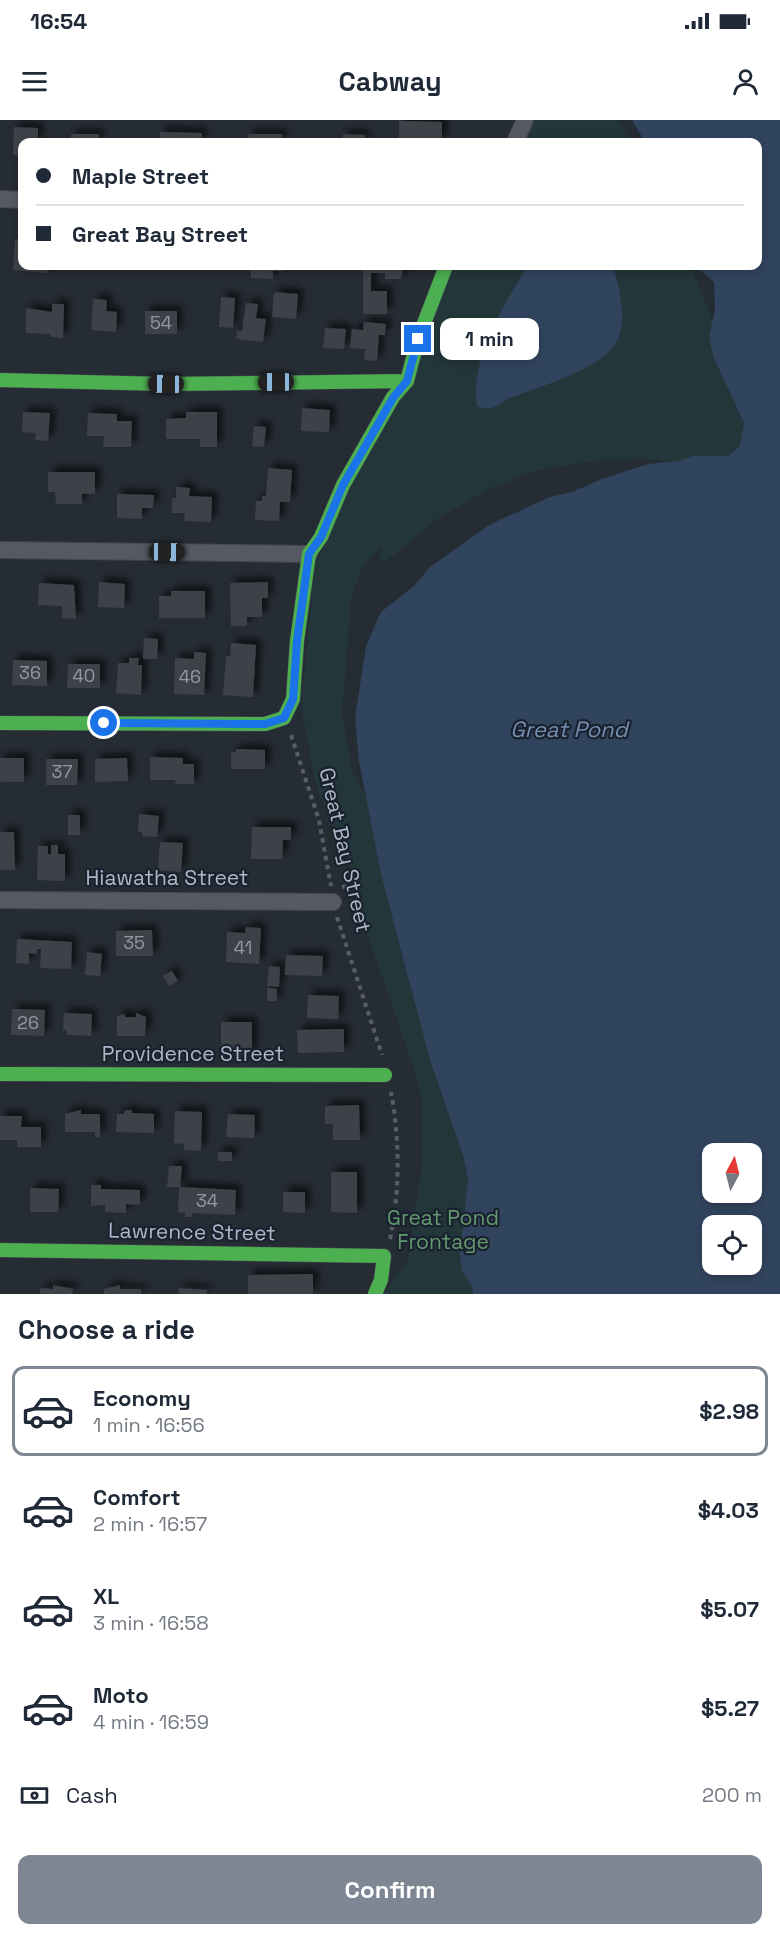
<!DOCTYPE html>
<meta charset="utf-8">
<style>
:root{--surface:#fff;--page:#f2f2f3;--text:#1f2937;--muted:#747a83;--line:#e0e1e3;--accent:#7e8693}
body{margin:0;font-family:"Space Grotesk",sans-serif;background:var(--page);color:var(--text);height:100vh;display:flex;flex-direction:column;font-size:22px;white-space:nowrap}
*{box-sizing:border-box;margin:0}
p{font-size:20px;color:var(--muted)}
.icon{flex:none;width:33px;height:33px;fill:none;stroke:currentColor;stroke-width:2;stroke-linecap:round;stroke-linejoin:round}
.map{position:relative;height:1174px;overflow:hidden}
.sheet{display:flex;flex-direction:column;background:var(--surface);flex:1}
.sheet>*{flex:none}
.hud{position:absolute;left:18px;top:18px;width:744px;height:132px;border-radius:12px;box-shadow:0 3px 9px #0003;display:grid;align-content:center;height:132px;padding:0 18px;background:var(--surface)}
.needle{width:39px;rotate:7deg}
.fabs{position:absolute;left:702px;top:1023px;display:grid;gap:12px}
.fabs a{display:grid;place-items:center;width:60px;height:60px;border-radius:12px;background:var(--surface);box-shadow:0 3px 9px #0003;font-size:30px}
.end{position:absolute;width:27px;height:27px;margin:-14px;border:8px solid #1a73e8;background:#fff;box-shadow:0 0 0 3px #fff}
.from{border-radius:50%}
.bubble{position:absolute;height:42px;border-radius:12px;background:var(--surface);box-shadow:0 3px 9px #0003;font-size:20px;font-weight:700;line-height:42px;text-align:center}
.car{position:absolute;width:18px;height:36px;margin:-18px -9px;border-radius:8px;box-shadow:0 0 4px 2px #0007;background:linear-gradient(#222 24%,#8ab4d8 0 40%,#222 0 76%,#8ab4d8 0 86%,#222 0)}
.hud b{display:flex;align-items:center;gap:21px;height:57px;font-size:22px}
.hud b+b{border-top:2px solid var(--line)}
.hud i{width:15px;height:15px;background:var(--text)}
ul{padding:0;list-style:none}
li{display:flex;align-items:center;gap:18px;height:90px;margin:0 12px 9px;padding:0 6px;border:3px solid transparent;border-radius:12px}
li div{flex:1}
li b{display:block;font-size:22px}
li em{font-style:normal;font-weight:700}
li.on{border-color:var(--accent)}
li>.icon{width:54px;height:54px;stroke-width:1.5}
h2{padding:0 18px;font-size:27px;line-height:72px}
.pay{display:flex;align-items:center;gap:15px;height:66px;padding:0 18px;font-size:22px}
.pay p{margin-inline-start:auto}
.action{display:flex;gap:12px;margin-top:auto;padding:12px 18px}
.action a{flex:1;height:69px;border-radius:12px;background:var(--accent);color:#fff;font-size:24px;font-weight:700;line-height:69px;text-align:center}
.status{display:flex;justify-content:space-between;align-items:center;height:42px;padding:0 30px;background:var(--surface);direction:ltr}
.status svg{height:16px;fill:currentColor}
header{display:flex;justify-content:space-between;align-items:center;height:78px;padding:0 18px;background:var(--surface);font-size:27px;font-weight:700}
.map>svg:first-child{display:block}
.green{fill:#23363a}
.water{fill:#31445e;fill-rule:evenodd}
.building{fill:#3d424a;filter:url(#shadow)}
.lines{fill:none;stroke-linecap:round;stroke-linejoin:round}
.street-casing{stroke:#44484e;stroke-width:18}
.fast-casing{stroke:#44484e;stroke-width:15}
.path{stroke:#585e65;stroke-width:4;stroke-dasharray:4.5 4.5;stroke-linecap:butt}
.street{stroke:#555a62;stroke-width:16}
.fast{stroke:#4caf50;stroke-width:14}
.route{stroke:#1a73e8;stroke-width:8}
.labels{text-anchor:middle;stroke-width:4.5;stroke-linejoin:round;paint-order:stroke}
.number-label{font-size:18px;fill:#929aa7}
.street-label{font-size:21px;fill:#aeb7c6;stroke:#19222e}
.park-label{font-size:21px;fill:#649870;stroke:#19222e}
.water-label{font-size:22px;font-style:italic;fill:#748eb1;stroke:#19222e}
</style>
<div class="status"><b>16:54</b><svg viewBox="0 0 49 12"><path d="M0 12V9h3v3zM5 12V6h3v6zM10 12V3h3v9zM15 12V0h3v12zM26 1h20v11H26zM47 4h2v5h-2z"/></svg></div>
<header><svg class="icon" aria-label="menu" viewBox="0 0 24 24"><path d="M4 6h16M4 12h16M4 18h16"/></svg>Cabway<svg class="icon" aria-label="person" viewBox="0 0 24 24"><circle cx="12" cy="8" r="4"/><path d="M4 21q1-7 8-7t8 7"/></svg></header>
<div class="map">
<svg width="780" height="1174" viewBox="0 0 780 1174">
<defs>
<filter id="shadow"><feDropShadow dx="5.5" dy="-5.5" stdDeviation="3" flood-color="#0009"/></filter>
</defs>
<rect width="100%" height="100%" fill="#262c34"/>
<path class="green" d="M521 0H617L632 22H510Z
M453 146H690L709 190 759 331 681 345 654 339 600 340 538 350 491 368 439 398 385 442 379 440 381 427 368 440 359 454 351 480 342 595 352 650 393 727 467 991 476 1174H383L408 1140 421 1051 422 980 412 943 362 799 349 745 316 666 301 585 315 445Z"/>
<path class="water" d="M632 0H780V1174H473L472 1166 462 1151 460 1135 468 1059 463 1035 430 940 381 754 359 641 355 598 366 526 381 492 415 465 429 448 489 405 550 377 572 372 602 359 648 344 679 341 693 336H728L740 326 744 303 713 236 709 216 715 190 714 162 695 146H758V22H645ZM712 1034H752V1072H712ZM712 1106H752V1144H712Z
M528 146H613C619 167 628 200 617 221 603 249 538 267 510 278 503 281 498 287 490 288 485 289 481 288 477 286 470 239 504 183 528 146Z"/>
<path class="building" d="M399 1 442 2V22H399Z
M14 7 38 8V22H22V36L13 35Z
M160 12 202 13V22H160Z
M71 14H99V22H71Z
M248 14H282V22H248Z
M343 14 365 15V22H343Z
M15 119 22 120V146H48L47 153 13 150Z
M167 146H208V150Z
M251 146H285V151H273V159L251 158Z
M363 146H404L401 159H385V153H371V171H387V194H363Z
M274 172 298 174 296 199 272 197Z
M221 177 235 178 233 208 219 207Z
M93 179 107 180 106 191 117 192 116 212 91 210Z
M246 183 258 184 256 198 266 199 263 222 236 219 237 211H242Z
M52 184H64L63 218 51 217V214L26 213V188L52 192Z
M145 191H177V214H145Z
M364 202 386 204 385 215H379L377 241 364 240 365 229 350 228 352 209 363 210Z
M325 208 346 209 344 229 323 228Z
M302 288 330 290 329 312 301 311Z
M23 292 50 293 48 321 35 320 36 313 22 312Z
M186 292H217V327H200V319H166V299L186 298Z
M88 293 117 294V301H132L131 327H103L104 316H87Z
M254 306 266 307 264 327 252 326Z
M268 348 292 350 290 382H280L279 401 255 400 256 381H262V376H266Z
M48 352H95V374H82V384H56L55 372H48Z
M176 367 190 368 189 376 212 377 211 402 184 401 185 393H172V378H176Z
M117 374 154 375 153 388H142V399L117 398Z
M99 462 125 464 124 488 98 487Z
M268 462V478H262V497H247V506H231L230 463Z
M39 463 74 465 76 499 62 498V486L38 485Z
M171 471H205V498H159V476H171Z
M144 518 158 519 157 539H143Z
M231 523 256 525 253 577 223 575 226 536H230Z
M194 532 206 533 204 575 174 574 175 538 194 539Z
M129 538H139L138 545H142L141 575 116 573 118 543H129Z
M13 540 47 541V566L12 565Z
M68 544H100V568H67Z
M236 629 265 630V649H231V632H236Z
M150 637 183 638V644H194V664H175L176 660H150Z
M0 638H24V662H0Z
M127 638 128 661 95 662V639Z
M46 639H78L77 665H46Z
M139 694 159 696 157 717 142 716V712H138Z
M68 695H80V715H68Z
M252 707H291V720H283L282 739H251Z
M0 712H14L15 750H0Z
M160 722 183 723 181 752 158 750Z
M51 725H58V734H65V761L37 760 38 726H48V734H51Z
M246 807 261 808 259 844 226 842 227 812 245 813Z
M152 810 153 836H116V811Z
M17 819 72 822 71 849 40 848 41 829H37V834L29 833V844L16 843Z
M87 832 102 834 100 856 85 855Z
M286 835 323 836 322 856 285 855Z
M269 846 280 847 279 867 267 866Z
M172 851 178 861 169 866 163 856Z
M267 868 277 869V881H267Z
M308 875 339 876 338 899 307 898Z
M12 889 45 890 44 916 11 915Z
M64 893 92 894 91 916 67 915V910H63Z
M136 893 146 897 145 916H117V896L125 894V897H136Z
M221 902H252V934H221Z
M344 909V932L298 933 297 910Z
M359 985 360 1020H333V1004H325V986Z
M81 990V994H100V1017H95V1012H65V994Z
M125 990H132V993L154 994V1013L116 1012 117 994H124Z
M175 991 202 992 201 1031 184 1030V1024L174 1023Z
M228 994 255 995 254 1018 226 1017Z
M0 996H22L21 1007H41V1027H17V1020H0Z
M218 1032H232V1041H218Z
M169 1046H182L180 1067 236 1070 235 1095 192 1093V1097H185V1093L178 1092 179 1067H167Z
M331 1052H357V1093L331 1092Z
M91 1065H101V1069L140 1070V1085L126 1084V1093L105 1092V1085L91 1086Z
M30 1068 59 1069 58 1092H30Z
M283 1072H305V1093L283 1092Z
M313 1154V1174H248V1155Z
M53 1165 73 1169 72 1174H40V1168L53 1169Z
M120 1165V1169H141V1174H104V1169Z
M179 1168 207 1170V1174H178Z"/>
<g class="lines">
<g class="street-casing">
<path id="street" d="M515 22 525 0
M0 79 22 80
M0 430 309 434
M0 780 333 782"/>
</g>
<g class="fast-casing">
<path id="fast" d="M0 260 166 264 407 261
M0 603 265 604 284 598 293 579 297 521 309 434 321 417 343 365 393 277 407 261 418 219 446 146
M0 954 385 955
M0 1130 384 1136 381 1160 375 1174"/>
</g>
<path class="path" d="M291 615 319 700 331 766
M342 767 362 764
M337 797 382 935
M390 1119C400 1071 400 1020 391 972"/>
<use href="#street" class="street"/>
<use href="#fast" class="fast"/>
</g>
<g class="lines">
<path class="route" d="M104 603 265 604 284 598 293 579 297 521 309 434 321 417 343 365 393 278 407 261 418 219"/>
</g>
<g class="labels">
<g class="number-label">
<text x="161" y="209">54</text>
<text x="30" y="559">36</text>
<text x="84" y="562">40</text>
<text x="190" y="563">46</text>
<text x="62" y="658">37</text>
<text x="134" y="829">35</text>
<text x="243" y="834">41</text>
<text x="28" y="909">26</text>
<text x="207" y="1087">34</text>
</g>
<g class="street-label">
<text transform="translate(345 730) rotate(77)" y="7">Great Bay Street</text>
<text x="167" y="765">Hiawatha Street</text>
<text x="193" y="941">Providence Street</text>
<text transform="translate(192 1112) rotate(1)" y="7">Lawrence Street</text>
</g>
<g class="park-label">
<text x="443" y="1105">Great Pond<tspan x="443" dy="24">Frontage</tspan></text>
</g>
<g class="water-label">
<text x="569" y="617">Great Pond</text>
</g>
</g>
</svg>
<div class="fabs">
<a><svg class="needle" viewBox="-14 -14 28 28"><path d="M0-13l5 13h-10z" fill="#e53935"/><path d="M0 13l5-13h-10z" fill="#747a83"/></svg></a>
<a><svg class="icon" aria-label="locate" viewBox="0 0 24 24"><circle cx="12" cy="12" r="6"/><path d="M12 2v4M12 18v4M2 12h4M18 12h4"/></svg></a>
</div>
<i class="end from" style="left:104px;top:603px"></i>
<i class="end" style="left:418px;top:219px"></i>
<div class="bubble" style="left:440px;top:198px;width:99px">1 min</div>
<i class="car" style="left:276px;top:262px;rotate:270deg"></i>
<i class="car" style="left:166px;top:264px;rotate:271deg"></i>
<i class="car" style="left:167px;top:432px;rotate:91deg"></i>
<div class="hud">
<b><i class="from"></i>Maple Street</b>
<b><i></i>Great Bay Street</b>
</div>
</div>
<section class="sheet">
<h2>Choose a ride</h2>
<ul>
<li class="on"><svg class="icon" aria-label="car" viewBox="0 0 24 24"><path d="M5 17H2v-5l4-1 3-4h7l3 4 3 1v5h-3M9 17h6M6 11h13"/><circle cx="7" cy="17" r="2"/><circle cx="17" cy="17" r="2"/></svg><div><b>Economy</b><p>1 min · 16:56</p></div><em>$2.98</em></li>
<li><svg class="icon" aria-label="car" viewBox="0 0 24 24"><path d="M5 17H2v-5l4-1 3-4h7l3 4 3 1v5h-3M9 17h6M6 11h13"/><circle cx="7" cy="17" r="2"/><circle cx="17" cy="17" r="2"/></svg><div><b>Comfort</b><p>2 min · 16:57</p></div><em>$4.03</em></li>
<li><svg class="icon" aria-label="car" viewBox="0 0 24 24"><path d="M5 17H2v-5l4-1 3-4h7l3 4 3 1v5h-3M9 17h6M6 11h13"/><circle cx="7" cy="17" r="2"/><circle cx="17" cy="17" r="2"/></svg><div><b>XL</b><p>3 min · 16:58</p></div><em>$5.07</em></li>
<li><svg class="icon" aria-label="car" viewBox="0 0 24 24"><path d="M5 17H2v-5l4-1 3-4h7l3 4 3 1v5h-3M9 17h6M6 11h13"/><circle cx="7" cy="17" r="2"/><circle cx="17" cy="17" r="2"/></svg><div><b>Moto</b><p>4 min · 16:59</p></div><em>$5.27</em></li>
</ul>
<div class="pay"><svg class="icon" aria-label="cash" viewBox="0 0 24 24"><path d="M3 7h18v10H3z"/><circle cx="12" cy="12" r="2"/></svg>Cash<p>200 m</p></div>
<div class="action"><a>Confirm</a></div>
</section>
